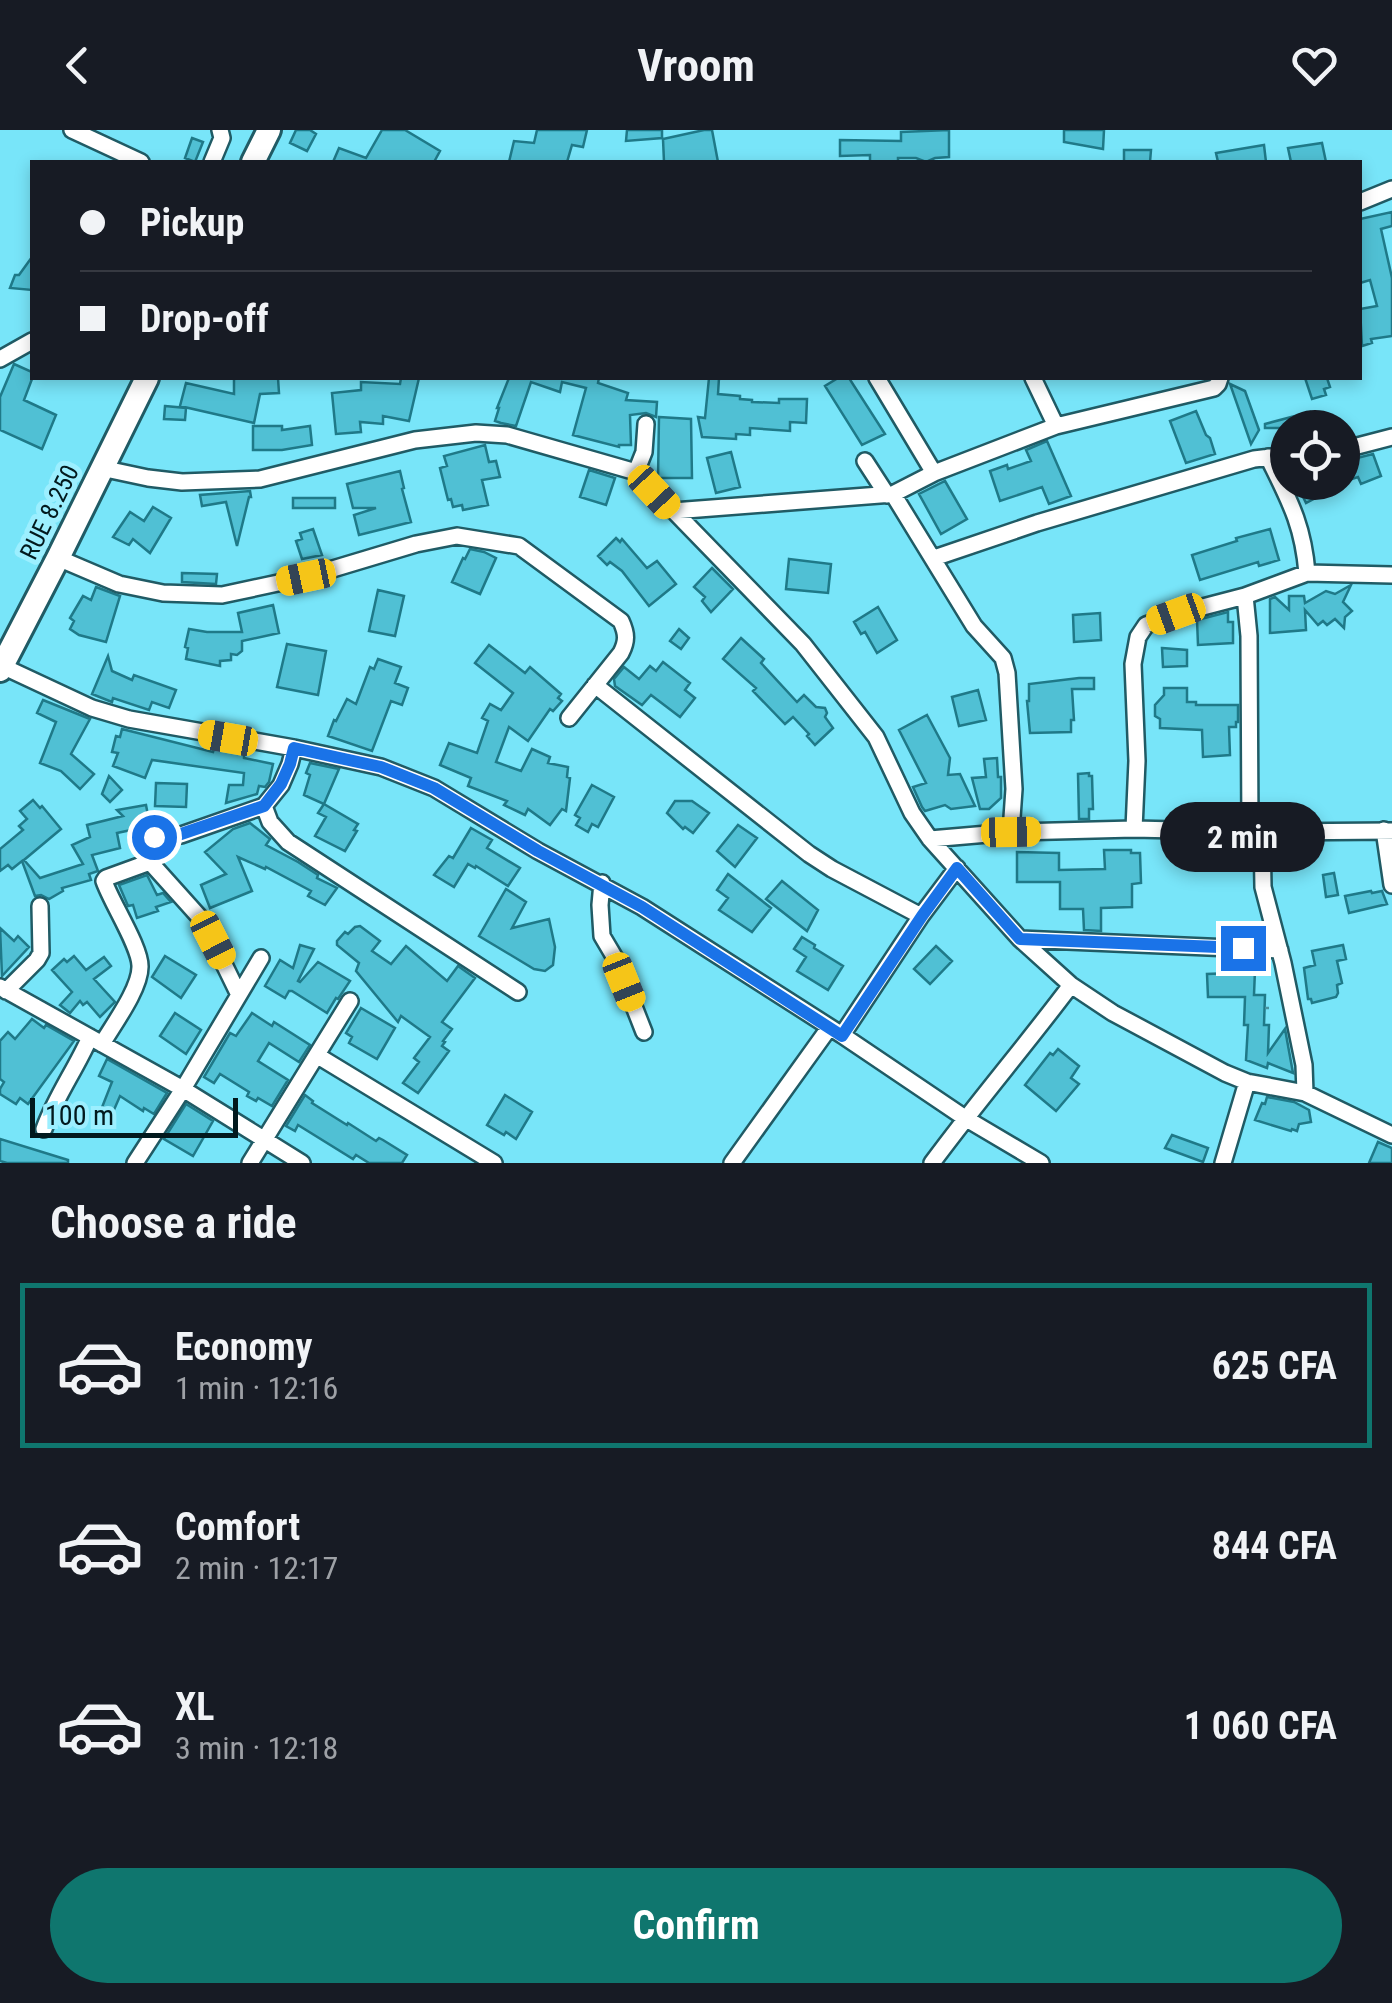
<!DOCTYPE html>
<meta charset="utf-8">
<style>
:root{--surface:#171b24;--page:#242831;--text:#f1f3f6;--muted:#9ea1a6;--line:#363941;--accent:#0f766e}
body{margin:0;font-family:"Roboto Condensed",sans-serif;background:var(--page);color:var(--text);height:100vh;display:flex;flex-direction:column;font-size:38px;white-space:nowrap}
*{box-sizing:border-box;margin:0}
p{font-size:32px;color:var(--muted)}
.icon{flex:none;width:55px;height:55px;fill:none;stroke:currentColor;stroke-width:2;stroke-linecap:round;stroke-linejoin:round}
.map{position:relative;height:1033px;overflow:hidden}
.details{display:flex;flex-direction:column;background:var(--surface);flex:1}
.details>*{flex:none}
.guide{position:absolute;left:30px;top:30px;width:1332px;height:220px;border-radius:0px;box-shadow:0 5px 15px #0003;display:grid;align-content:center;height:220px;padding:0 50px;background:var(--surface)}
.controls{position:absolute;left:1270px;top:280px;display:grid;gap:20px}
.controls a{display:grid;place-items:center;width:90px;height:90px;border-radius:50%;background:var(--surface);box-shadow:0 5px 15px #0003;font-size:50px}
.scale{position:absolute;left:30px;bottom:25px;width:208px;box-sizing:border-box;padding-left:10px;border:5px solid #02191d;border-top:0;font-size:28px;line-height:35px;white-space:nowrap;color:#02191d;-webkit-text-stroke:8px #9cefff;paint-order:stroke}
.end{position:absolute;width:45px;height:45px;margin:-22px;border:12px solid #1a73e8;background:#fff;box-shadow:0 0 0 5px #fff}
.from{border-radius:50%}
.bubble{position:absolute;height:70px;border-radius:35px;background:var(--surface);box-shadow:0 5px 15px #0003;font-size:32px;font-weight:700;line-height:70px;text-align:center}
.car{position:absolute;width:30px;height:60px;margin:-30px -15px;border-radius:12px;box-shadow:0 0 8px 2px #0007;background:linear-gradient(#f5c518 24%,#345 0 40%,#f5c518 0 76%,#345 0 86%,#f5c518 0)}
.guide b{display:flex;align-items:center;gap:35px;height:95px;font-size:38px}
.guide b+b{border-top:2px solid var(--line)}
.guide i{width:25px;height:25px;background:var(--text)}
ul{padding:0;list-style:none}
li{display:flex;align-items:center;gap:30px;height:165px;margin:0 20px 15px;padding:0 30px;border:5px solid transparent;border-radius:0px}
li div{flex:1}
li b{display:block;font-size:38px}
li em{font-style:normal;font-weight:700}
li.on{border-color:var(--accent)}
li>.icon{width:90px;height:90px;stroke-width:1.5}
h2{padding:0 50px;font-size:45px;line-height:120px}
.button{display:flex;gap:20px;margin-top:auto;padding:20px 50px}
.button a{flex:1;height:115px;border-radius:60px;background:var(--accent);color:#fff;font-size:40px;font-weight:700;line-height:115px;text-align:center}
header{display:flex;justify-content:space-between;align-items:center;height:130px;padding:0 50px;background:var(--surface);font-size:45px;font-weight:700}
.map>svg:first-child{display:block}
.building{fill:#50c0d4;stroke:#1f7988;stroke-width:2.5}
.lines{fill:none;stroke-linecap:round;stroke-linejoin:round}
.minor-casing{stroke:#205b65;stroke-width:20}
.highway-casing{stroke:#205b65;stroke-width:28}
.path{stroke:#48929f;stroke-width:2.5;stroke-dasharray:5 8;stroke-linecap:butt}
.minor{stroke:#fff;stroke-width:15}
.highway{stroke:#fff;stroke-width:22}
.route{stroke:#1a73e8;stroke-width:12}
.labels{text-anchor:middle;stroke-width:10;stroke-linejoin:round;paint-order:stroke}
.street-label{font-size:25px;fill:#02191d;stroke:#9cefff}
</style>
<header><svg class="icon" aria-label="back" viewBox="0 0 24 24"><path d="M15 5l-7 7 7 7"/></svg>Vroom<svg class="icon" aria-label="heart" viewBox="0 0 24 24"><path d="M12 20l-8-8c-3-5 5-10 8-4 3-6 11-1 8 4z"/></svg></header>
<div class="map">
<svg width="1392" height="1033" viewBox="0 0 1392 1033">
<rect width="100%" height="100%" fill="#78e5f9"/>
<path class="building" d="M296 0H310L316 4 307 21 290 13Z
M382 0H405L440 21 434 32H333L339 18 366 28Z
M537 0H587L583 17 572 15 567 32H509L514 11 534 13Z
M627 0H662V8L626 11Z
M704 0H712L718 32H664L663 9Z
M949 0V27L935 28 926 32 916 28H898V32H870V25L840 26V10L901 11V2Z
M1064 0H1104L1103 19 1064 12Z
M192 8 203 12 195 32 185 28Z
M1322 13 1326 32H1291L1288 18Z
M1264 15 1266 32H1218L1216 23Z
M1124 20H1151L1150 32H1124Z
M1392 82V96L1381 99 1392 148V206L1371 209 1372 213 1362 216 1360 179 1377 176 1370 150 1360 153V89Z
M32 127V160L10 158 15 145H19Z
M14 234 32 242V249L24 270 56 285 42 319 0 300V267Z
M234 248H278L279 263 260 264 254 293 180 276 186 253 234 264Z
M401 248H419L409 291 383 286V294L360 292 361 302 336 304 332 263 361 260V252L400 254Z
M509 248H599L598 253 628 263 626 270 657 272 656 287 646 283 630 285 631 315H619V317L573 305 586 258 562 252 560 262 531 252 516 296 501 293 495 291 499 278H497Z
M709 248H719L718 264 740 266V269L752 270V272L779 273V269H807L806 293 790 292V301L750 298V305L736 304V309L702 307 698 287 705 288Z
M838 248H849L885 304 862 315 825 256Z
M1305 248H1327L1330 257 1324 259 1326 265 1312 269Z
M1230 254 1245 261 1259 300 1251 314Z
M165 276 186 278 185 290 164 289Z
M1196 281 1206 305 1210 308 1215 324 1186 333 1170 291Z
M1310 282 1314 298H1265V294Z
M659 287 691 289 692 348H658Z
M253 296H282V300L310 296 312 315 282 320H253Z
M1047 311 1071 366 1049 374 1042 357 1000 371 990 341 1007 335 1008 339 1031 331 1026 320Z
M485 315 489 332 496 331 500 347 482 350 488 375 463 380 462 375 453 377 451 369 448 370 440 338 447 336 444 326Z
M731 322 740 357 716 363 707 328Z
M1373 324 1381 346 1361 354 1358 347 1352 349 1345 331Z
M589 340 615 348 606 375 580 367Z
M400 341 404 358 402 359 411 392 359 405 354 385 376 378H353L347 354Z
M945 351 967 389 941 404 919 364Z
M1296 352H1346L1306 373Z
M250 361 251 367H249L237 416 226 372 202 376 200 365Z
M293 368H335V378H293Z
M153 377 171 388 150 423 133 409 129 415 113 407 130 382 144 391Z
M313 399 322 425 302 429 296 411 302 409 300 403Z
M1270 399 1279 430 1259 436 1258 432 1200 450 1192 425 1237 411 1236 408Z
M616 408 620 412 622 409 647 438 657 431 676 454 649 476 622 441 610 432 607 435 598 426Z
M470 419 484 422 496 428 480 464 452 452 463 428 465 429Z
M789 429 831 434 828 463 786 459Z
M712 438 733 459 711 482 702 471 705 467 694 457Z
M182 443 217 444 216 454 182 452Z
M1351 455 1343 472 1352 481 1345 487 1344 498 1335 489 1327 495 1323 491 1318 495 1305 480 1306 500 1270 503V469L1275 467 1289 480V466H1304L1305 473 1326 461 1335 464Z
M96 457 120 466 106 512 79 505 70 499 74 491 70 488 83 466 91 470Z
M378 460 404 466 395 506 369 501Z
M273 475 279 503 242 511V521L237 525 231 524V530L220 531V536L186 529 188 518 185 517 189 499 207 502H242L238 483Z
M878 477 897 510 877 523 865 502 861 504 854 492Z
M1228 482V492H1233V513L1198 515 1197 490Z
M1100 483 1101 510 1074 512 1073 485Z
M679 499 689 508 681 519 670 511Z
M741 508 764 529 761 533 797 572 804 565 816 577 825 578 827 583 825 587 833 598 815 615 807 606 809 604 793 587 785 594 753 561 756 558 723 529Z
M287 514 326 521 318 565 277 557Z
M489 515 525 543 530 537 561 564 558 568 562 571 553 581 550 579 528 611 509 597 496 632 521 641 532 619 550 627 548 633 568 637 567 647 570 648 566 681 562 679 550 695 528 679 525 685 504 675 507 671 468 656 471 648 440 635 449 613 477 623 488 591 482 588 490 574 501 580 513 563 475 533Z
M1162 518 1187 520V536L1163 537Z
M108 526 112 541 132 550 134 545 176 560 169 578 152 572 149 580 113 568 112 572 92 564Z
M378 529 401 537 395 553 408 558 402 575 391 571 372 621 328 606 334 590 336 591 347 569 356 574 370 537 374 539Z
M663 532 690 553 685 560 695 568 680 587 651 565 642 575 615 556 614 549 624 537 639 549 650 536 656 541Z
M1079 548H1094V559H1072L1074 590H1071V602L1030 603 1027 571H1029V554Z
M1164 558H1187V572H1196V575H1238V592H1236V597H1229L1230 625 1203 627 1202 600 1160 598V589L1155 586V575L1164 565Z
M978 560 986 590 959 596 952 567Z
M43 570 90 589 71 624 94 644 80 659 61 641 40 633 56 592 37 583Z
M927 585 950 628 948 645 960 644 975 676 951 679 945 675 925 681 922 677 913 657 926 653 899 600Z
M122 599 213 622 214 618 244 624V628L273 634 269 652 265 657 259 656 257 664 226 673 229 655H243L244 643 152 630 145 648 113 636 118 623 112 622 116 606 120 607Z
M997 628 998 647H1001V668L989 679H980L972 648 986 647 984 629Z
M310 633 339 639 324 674 358 694 354 700 357 701 345 721 315 706 326 687 318 683 324 674 304 665 310 645 306 643Z
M1089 643V646H1092L1093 679H1089V689H1079L1078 644Z
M109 646 122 660 110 672 102 664Z
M156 653 187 654 186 677 155 676Z
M592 655 614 667 598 697 592 694 588 702 576 695 580 688 575 685Z
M33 670 40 678 42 676 61 699 24 730 40 748 83 734 72 715 90 707 87 695 123 686 117 680 146 675 150 696 117 703 120 718 92 725 98 741 89 744 91 750 62 758 63 761 49 769 41 765 35 766 22 731 12 739 8 735 0 741V719L23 700 19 696 27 689 20 681Z
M675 671H692L709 683 693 703 685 697 683 699 667 683Z
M250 693 270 709 266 715 298 732 318 745 317 748 337 758 325 775 308 766 311 761 266 737 265 739 238 727 252 761 210 778 201 755 226 744 205 722 233 699Z
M738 695 757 708 735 737 717 721Z
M471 698 492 710 487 718 520 738 508 756 476 736 475 738 468 734 454 757 434 745 449 726 453 728Z
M1104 720H1131V723H1140L1141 753 1132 754V777L1101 778V801L1084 800 1083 779H1060V752H1017V722L1059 723V740L1105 739Z
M1334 743 1338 765 1326 767 1323 745Z
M728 744 771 778 752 802 719 780 728 768 717 760Z
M147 745 157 765 163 763 171 772 156 777 158 781 137 788 133 775 128 776 119 755Z
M782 751 818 780 807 801 766 769Z
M506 759 526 772 512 798 549 789 555 817 553 835 545 841 534 839 479 806Z
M1371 761 1372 763 1382 761 1387 774 1349 783 1345 766Z
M360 796 380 811 372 821 391 834 406 816 447 851 458 836 475 848 442 892 452 899 443 911 445 912 442 916 449 921 418 963 403 953 419 932 414 928 430 907 401 886 398 892 356 841 359 833 337 815V811L345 802 348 804 355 797Z
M0 798 14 811 18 806 29 817 2 846Z
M802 807 815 815 814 818 843 836 828 860 797 841 806 827 794 819Z
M300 815 314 819 298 851 300 852 318 832 350 851 338 869 336 868 327 883 292 861H289L285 868 265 856 280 830 293 838Z
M1343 815 1346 829 1337 831 1342 853 1337 855 1338 863 1336 867 1312 873 1311 869H1308L1304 838 1315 835 1312 821Z
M936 816 952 831 930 854 914 839Z
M74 826 86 840 104 827 111 836 94 849 115 872 100 887 87 872 83 875 80 871 70 883 60 875 72 862 52 840 64 829 67 832Z
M165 826 196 845 181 868 152 847Z
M1232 840H1255L1254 865H1265L1264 895H1269L1268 923 1285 899 1293 943 1268 933 1267 938 1246 930 1248 895H1244L1245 867H1208L1207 844 1232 843Z
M361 878 395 898 377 929 349 913 352 907 346 903Z
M175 883 201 900 186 924 160 906Z
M252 883 272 896 274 892 310 915 299 932 269 913 258 931 288 950 272 976 258 968 256 971 247 966 249 962 220 944 214 953 204 947 230 903 236 906Z
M32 889 44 898 46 895 74 911 28 974 20 968 16 974 0 964V959L4 952 0 949V911L8 902 15 909Z
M1058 919 1079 936 1071 948 1079 954 1056 981 1025 955 1050 923 1053 925Z
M107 929 167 963 154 984 144 978 143 981 120 966 110 989 99 985 112 952 99 946Z
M305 965 313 971 312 973 347 995 348 993 376 1011 379 1008 383 1010 407 1025 402 1033H369L356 1025 353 1029 298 995 295 1001 286 996Z
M505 965 532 982 516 1009 506 1002 504 1005 487 995Z
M1267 967 1294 972 1309 980 1311 992 1299 994 1297 1001 1292 999 1291 1001 1255 990 1262 973 1265 974Z
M186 974 213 991 193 1026 164 1009Z
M1172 1005 1208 1018 1203 1032 1165 1018Z
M0 1009 68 1030V1033H7L0 1031Z
M1378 1012 1392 1018V1033H1369Z"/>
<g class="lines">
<g class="minor-casing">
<path id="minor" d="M72 0 141 32
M212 32 222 8 220 0
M1360 72 1392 59
M0 229 32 211
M877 248 934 343
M1033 248 1056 296
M1342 320 1392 307
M1268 327C1289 370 1303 394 1307 443
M865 331 887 365
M101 338 148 348 182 352 260 349 415 310 476 303 507 305 636 342 803 514 876 607 912 683 930 709 1020 809 1071 855 1113 883 1225 943 1247 952 1305 963 1392 1005
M636 342 644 322 646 294
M893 364 974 496 1003 528 1007 543 1014 659 1011 702
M673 381 893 364 934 343 1056 296 1214 258 1218 254 1220 248
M58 428 119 454 163 463 222 465 306 447 416 414 457 406 519 416 621 491C627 504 627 511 621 523L569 588
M934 428 1037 393 1254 329 1288 325
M1245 466 1249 506 1250 701
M2 536 92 578 129 589 294 618 381 637 434 658 538 721 642 777 842 905 965 988 1041 1033
M595 555 809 724 832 739 921 786
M264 676 270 692 288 712 518 862
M1134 699 1137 631 1133 534 1138 507 1146 495 1176 484 1245 466 1307 443 1392 445
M1384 700 1392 755
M1262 702 1263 757 1283 833 1304 935 1305 963
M930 709 1011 702 1134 699 1262 702 1392 701
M602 753 600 775 602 806 615 828 644 902
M1020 809 1280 820
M0 857 183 959 302 1033
M6 861 37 830 41 823 40 776
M239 865 203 791 150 732 146 725 145 713 153 707 181 705 264 676 281 655 290 634 294 618
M842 905 921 786 957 738
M102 914C113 895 140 859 140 837 141 818 111 772 104 751L106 748 150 732
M318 926 494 1033
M44 999C56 966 76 939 90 907
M135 1033 183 959 261 828
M250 1033 350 871
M732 1033 829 898
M932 1033C977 972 1026 915 1071 855
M1223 1033 1247 952"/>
</g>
<g class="highway-casing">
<path id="highway" d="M253 32 269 0
M0 540 58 428 147 248"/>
</g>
<path class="path" d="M1265 878H1269"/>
<use href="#minor" class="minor"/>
<use href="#highway" class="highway"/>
</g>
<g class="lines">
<path class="route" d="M154 707 181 704 264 676 281 654 290 634 294 618 381 637 434 658 538 721 642 777 842 906 922 786 957 738 1020 809 1243 818"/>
</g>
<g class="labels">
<g class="street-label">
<text transform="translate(49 382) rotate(-64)" y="9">RUE 8.250</text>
</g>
</g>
</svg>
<div class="controls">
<a><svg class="icon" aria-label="locate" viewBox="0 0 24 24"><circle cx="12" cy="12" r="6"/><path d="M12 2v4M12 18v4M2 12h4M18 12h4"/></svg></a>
</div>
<div class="scale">100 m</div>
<i class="end from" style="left:154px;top:707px"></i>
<i class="end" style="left:1243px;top:818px"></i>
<div class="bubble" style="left:1160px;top:672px;width:165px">2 min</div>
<i class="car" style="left:654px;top:362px;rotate:137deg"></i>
<i class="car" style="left:306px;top:447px;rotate:258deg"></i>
<i class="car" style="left:1176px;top:484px;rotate:250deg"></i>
<i class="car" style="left:228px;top:608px;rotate:280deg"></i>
<i class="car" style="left:1011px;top:702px;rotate:89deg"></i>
<i class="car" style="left:213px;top:810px;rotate:153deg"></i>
<i class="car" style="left:624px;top:852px;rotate:158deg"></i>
<div class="guide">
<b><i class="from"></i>Pickup</b>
<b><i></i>Drop-off</b>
</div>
</div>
<section class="details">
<h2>Choose a ride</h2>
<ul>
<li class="on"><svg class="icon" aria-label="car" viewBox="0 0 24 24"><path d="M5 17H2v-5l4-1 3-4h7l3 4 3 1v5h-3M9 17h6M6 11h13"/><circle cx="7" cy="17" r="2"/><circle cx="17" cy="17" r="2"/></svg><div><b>Economy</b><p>1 min · 12:16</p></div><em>625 CFA</em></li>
<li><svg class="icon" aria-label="car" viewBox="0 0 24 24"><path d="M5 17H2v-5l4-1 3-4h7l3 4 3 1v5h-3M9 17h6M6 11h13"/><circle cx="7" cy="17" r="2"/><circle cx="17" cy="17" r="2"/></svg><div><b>Comfort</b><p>2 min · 12:17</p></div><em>844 CFA</em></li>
<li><svg class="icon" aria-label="car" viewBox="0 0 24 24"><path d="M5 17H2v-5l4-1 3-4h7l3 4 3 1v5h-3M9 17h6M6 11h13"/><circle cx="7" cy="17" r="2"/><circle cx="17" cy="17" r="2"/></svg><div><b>XL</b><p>3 min · 12:18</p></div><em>1 060 CFA</em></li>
</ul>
<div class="button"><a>Confirm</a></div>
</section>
